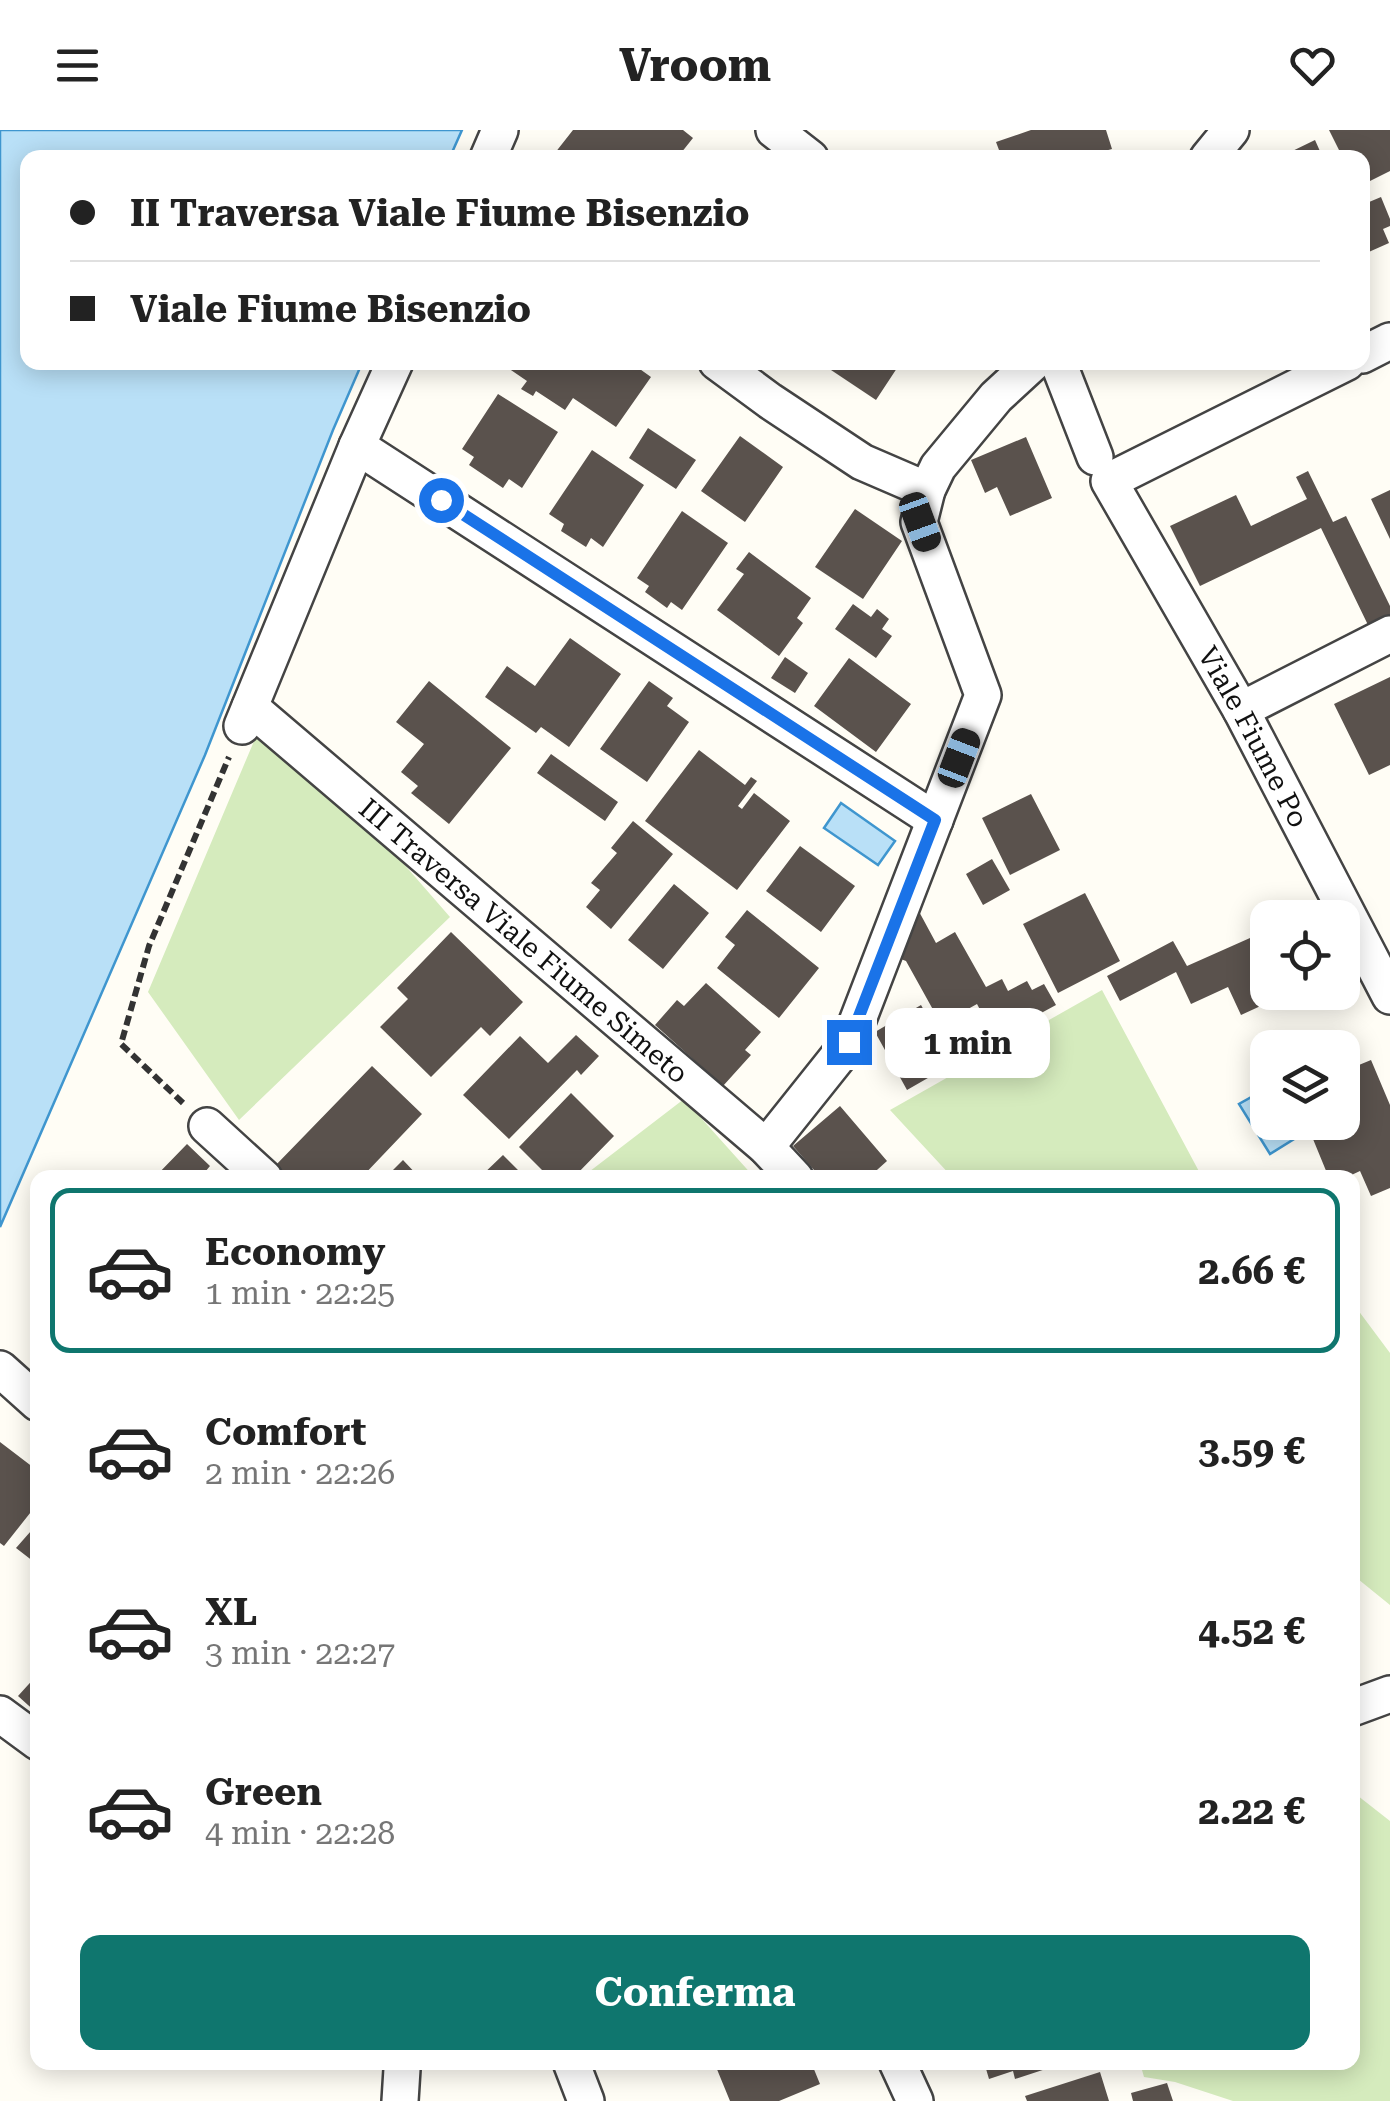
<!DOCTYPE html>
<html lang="it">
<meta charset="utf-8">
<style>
:root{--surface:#fff;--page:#f6f6f6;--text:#222;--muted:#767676;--line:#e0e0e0;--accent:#0f766e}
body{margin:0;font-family:"Roboto Serif",serif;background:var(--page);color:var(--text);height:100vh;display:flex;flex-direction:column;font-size:38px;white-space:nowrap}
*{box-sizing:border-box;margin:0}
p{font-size:32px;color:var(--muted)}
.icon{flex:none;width:55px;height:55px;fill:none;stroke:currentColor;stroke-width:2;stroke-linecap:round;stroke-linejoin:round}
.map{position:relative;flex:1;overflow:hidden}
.panel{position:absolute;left:30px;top:1040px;width:1330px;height:900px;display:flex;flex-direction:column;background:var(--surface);border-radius:20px;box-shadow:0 5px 25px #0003}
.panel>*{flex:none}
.top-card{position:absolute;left:20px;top:20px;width:1350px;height:220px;border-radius:20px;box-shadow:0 5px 25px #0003;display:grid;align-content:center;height:220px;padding:0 50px;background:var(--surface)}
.controls{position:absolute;left:1250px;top:770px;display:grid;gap:20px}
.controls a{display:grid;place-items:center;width:110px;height:110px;border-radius:20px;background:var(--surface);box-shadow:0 5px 25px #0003;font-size:50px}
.end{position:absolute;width:45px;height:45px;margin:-22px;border:12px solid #1a73e8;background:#fff;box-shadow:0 0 0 5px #fff}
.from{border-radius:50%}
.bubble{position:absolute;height:70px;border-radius:20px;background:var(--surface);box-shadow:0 5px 25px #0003;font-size:32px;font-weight:700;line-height:70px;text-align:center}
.car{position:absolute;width:30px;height:60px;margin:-30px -15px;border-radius:12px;box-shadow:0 0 8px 2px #0007;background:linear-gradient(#222 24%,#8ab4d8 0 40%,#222 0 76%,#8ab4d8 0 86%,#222 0)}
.top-card b{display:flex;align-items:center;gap:35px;height:95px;font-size:38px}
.top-card b+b{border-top:2px solid var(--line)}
.top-card i{width:25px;height:25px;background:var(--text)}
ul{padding:18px 0 0;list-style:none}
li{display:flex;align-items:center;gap:30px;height:165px;margin:0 20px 15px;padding:0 30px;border:5px solid transparent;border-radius:20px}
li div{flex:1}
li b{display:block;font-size:38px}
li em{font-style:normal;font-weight:700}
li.on{border-color:var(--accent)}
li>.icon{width:90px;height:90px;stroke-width:1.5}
.primary-button{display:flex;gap:20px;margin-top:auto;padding:20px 50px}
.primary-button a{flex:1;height:115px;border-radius:20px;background:var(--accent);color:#fff;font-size:40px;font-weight:700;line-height:115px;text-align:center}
header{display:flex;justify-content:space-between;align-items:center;height:130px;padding:0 50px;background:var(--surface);font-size:45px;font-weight:700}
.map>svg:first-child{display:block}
.green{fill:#d5ebbd}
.water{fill:#b9e0f7;stroke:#3f96cf;stroke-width:2.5}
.building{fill:#5a524d}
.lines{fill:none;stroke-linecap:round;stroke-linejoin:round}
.minor-casing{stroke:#444;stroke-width:40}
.path{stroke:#333;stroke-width:6;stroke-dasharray:10 5;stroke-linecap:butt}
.minor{stroke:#fff;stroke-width:35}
.route{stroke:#1a73e8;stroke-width:12}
.labels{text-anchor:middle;stroke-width:10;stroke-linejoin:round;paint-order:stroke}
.street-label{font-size:28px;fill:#111;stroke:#fff}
</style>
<header><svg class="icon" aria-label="menu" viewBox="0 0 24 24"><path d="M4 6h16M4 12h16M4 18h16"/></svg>Vroom<svg class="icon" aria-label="heart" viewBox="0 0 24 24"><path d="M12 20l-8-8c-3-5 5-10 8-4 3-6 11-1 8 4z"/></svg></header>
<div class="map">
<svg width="1390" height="1971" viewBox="0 0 1390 1971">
<rect width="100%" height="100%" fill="#fffdf5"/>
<path class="green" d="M268 578 450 787 239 990 148 862Z
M1102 860 1202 1047H952L890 980Z
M684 969 754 1047 581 1048Z
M1352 1172 1390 1223V1475L1353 1445Z
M1353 1662 1390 1691V1971H1233L1175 1952 1144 1947 1140 1933 1352 1932Z"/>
<path class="water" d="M0 0H462L450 27 28 28V232L362 233 333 300 205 625 0 1097Z
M841 673 895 711 878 735 824 698Z
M1264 960 1267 966 1268 992 1284 993 1294 1009 1270 1024 1239 974Z"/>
<path class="building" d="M573 0H683L693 8 677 28H551Z
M1031 0H1106L1112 19 1094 24 1096 28H1002L996 12Z
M1329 0H1390V41L1362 55V28H1343Z
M1315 10 1323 28H1278Z
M1381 67 1390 89V96L1383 99 1389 113 1362 125V75Z
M499 232H630L651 247 616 297 573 268 565 280 536 261 533 266 521 259 527 251Z
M819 232H901L876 270Z
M498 264 558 302 522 358 509 349 503 358 469 335 474 327 462 319Z
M648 298 696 330 676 359 629 328Z
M740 306 783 337 745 392 701 361Z
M1026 307 1052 368 1010 386 997 357 985 363 971 330Z
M592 320 644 355 603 417 591 408 586 417 561 401 564 394 549 384Z
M1308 341 1333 392 1346 386 1390 476V484L1368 495 1321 398 1200 456 1170 396 1236 365 1251 396 1307 369 1296 347Z
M1390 360V409L1371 369Z
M855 379 902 411 863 469 815 437Z
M682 381 728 413 682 480 671 472 667 478 645 462 649 456 637 448Z
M749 422 811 468 797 488 803 493 779 526 717 480 744 444 736 439Z
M853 474 871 487 877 479 889 489 882 499 892 506 876 528 835 499Z
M570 508 621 544 569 617 541 597 536 603 485 567 507 536 535 556Z
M785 527 808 543 795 563 771 548Z
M849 528 911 574 876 622 814 576Z
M1390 547V635L1369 645 1334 574Z
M429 551 511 618 449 694 411 663 418 656 401 642 424 614 396 592Z
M649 551 673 568 667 576 689 592 647 652 600 619Z
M699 620 745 655 751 647 757 651 738 676 742 679 754 663 790 691 737 760 645 691Z
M551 624 618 672 605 691 537 643Z
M1031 664 1060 720 1010 745 982 688Z
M633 691 673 724 611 799 586 777 600 760 591 753 617 723 611 718Z
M800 716 855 756 821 802 766 761Z
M992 729 1010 760 983 775 966 744Z
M674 754 709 783 663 839 628 810Z
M1085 763 1120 831 1058 863 1023 794Z
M916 776 936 813 955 802 986 857 1002 849 1008 861 1027 851 1032 860 1044 854 1056 875 995 908 977 874 941 894 906 831 893 826Z
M747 780 819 838 779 888 717 838 735 815 725 807Z
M1268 800V862H1291L1241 885 1228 857 1191 874 1176 842 1120 871 1107 846 1173 811 1187 836Z
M451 802 523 872 490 906 481 897 431 947 380 897 408 869 397 858Z
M706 853 761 902 745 920 751 925 723 956 655 895 677 870 684 876Z
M921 875 954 933 907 960 875 902Z
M576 905 599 926 581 945 577 940 509 1009 463 965 520 906 548 933Z
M1371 930 1390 975V1058L1371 1066 1360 1041 1345 1048H1329L1306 992H1342V942Z
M372 936 422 984 361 1048H284L273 1038Z
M571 963 614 1006 573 1048H550L519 1017Z
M840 976 887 1031 868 1048H821L793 1016Z
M187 1014 210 1036 205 1042 211 1048H154Z
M503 1025 520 1042 514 1048H479Z
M403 1030 420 1048H385Z
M0 1312 38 1341V1373L4 1416 0 1413Z
M38 1393V1435L16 1418Z
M38 1544V1584L18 1566Z
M714 1932H811L820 1954 779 1971H730Z
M984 1932H1064V1933L1015 1949 1013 1941 989 1949Z
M1100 1942 1109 1971H1027L1025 1966Z
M1167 1953 1173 1971H1133L1131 1963Z"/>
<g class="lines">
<g class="minor-casing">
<g id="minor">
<path d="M774 0 810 28"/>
<path d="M488 28 500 0"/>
<path d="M1208 28 1231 0"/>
<path d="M1362 225 1390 211"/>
<path d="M717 232 770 271 862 332 927 360"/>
<path d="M1058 232 1095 327"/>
<path id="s1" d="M1347 232 1109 351 1241 580 1390 866"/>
<path d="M357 316 935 690"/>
<path id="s2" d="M250 577 766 1017 795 1048"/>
<path d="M1241 580 1390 504"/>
<path d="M242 596 357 316 395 232"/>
<path d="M207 996 264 1048"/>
<path d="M766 1017 849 913 983 565 919 392 927 360 938 337 996 267 1034 232"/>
<path d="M0 1239 38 1273"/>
<path d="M1352 1578 1390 1564"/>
<path d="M0 1584 38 1612"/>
<path d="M571 1932 586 1971"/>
<path d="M897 1932 915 1971"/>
<path d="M400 1971 402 1939"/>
</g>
</g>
<path class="path" d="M183 973 121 914 149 816 229 627"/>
<use href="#minor" class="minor"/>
</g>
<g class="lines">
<path class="route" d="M441 370 935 690 849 912"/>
</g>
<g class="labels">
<g class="street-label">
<text dy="10" stroke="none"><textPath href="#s1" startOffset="560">Viale Fiume Po</textPath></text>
<text dy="10" stroke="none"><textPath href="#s2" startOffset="360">III Traversa Viale Fiume Simeto</textPath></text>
</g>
</g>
</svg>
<div class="controls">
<a><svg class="icon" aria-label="locate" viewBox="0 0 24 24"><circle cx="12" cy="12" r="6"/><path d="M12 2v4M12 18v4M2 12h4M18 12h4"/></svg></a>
<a><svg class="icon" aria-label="layers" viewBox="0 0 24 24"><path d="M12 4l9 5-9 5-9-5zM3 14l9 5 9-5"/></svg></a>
</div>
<i class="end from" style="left:441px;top:370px"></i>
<i class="end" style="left:849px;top:912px"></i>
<div class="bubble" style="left:885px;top:878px;width:165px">1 min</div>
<i class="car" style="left:920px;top:392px;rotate:160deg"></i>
<i class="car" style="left:959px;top:628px;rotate:21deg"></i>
<div class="top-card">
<b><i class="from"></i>II Traversa Viale Fiume Bisenzio</b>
<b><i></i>Viale Fiume Bisenzio</b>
</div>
<section class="panel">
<ul>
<li class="on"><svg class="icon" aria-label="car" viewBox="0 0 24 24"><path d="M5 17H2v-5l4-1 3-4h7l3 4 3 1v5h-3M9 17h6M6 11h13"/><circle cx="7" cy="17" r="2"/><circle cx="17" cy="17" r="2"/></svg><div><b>Economy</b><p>1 min · 22:25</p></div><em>2.66 €</em></li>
<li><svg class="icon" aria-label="car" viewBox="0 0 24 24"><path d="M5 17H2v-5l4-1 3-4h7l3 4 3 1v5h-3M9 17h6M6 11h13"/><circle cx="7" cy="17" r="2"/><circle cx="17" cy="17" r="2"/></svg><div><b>Comfort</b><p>2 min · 22:26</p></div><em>3.59 €</em></li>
<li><svg class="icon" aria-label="car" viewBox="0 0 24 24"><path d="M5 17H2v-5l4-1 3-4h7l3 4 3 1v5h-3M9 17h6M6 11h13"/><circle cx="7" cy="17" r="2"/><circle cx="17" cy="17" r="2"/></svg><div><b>XL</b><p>3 min · 22:27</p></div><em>4.52 €</em></li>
<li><svg class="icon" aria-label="car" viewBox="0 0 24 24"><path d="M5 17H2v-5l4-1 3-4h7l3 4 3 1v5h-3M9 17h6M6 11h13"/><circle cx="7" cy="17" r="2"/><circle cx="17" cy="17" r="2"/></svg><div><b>Green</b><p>4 min · 22:28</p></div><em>2.22 €</em></li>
</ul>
<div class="primary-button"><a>Conferma</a></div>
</section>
</div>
